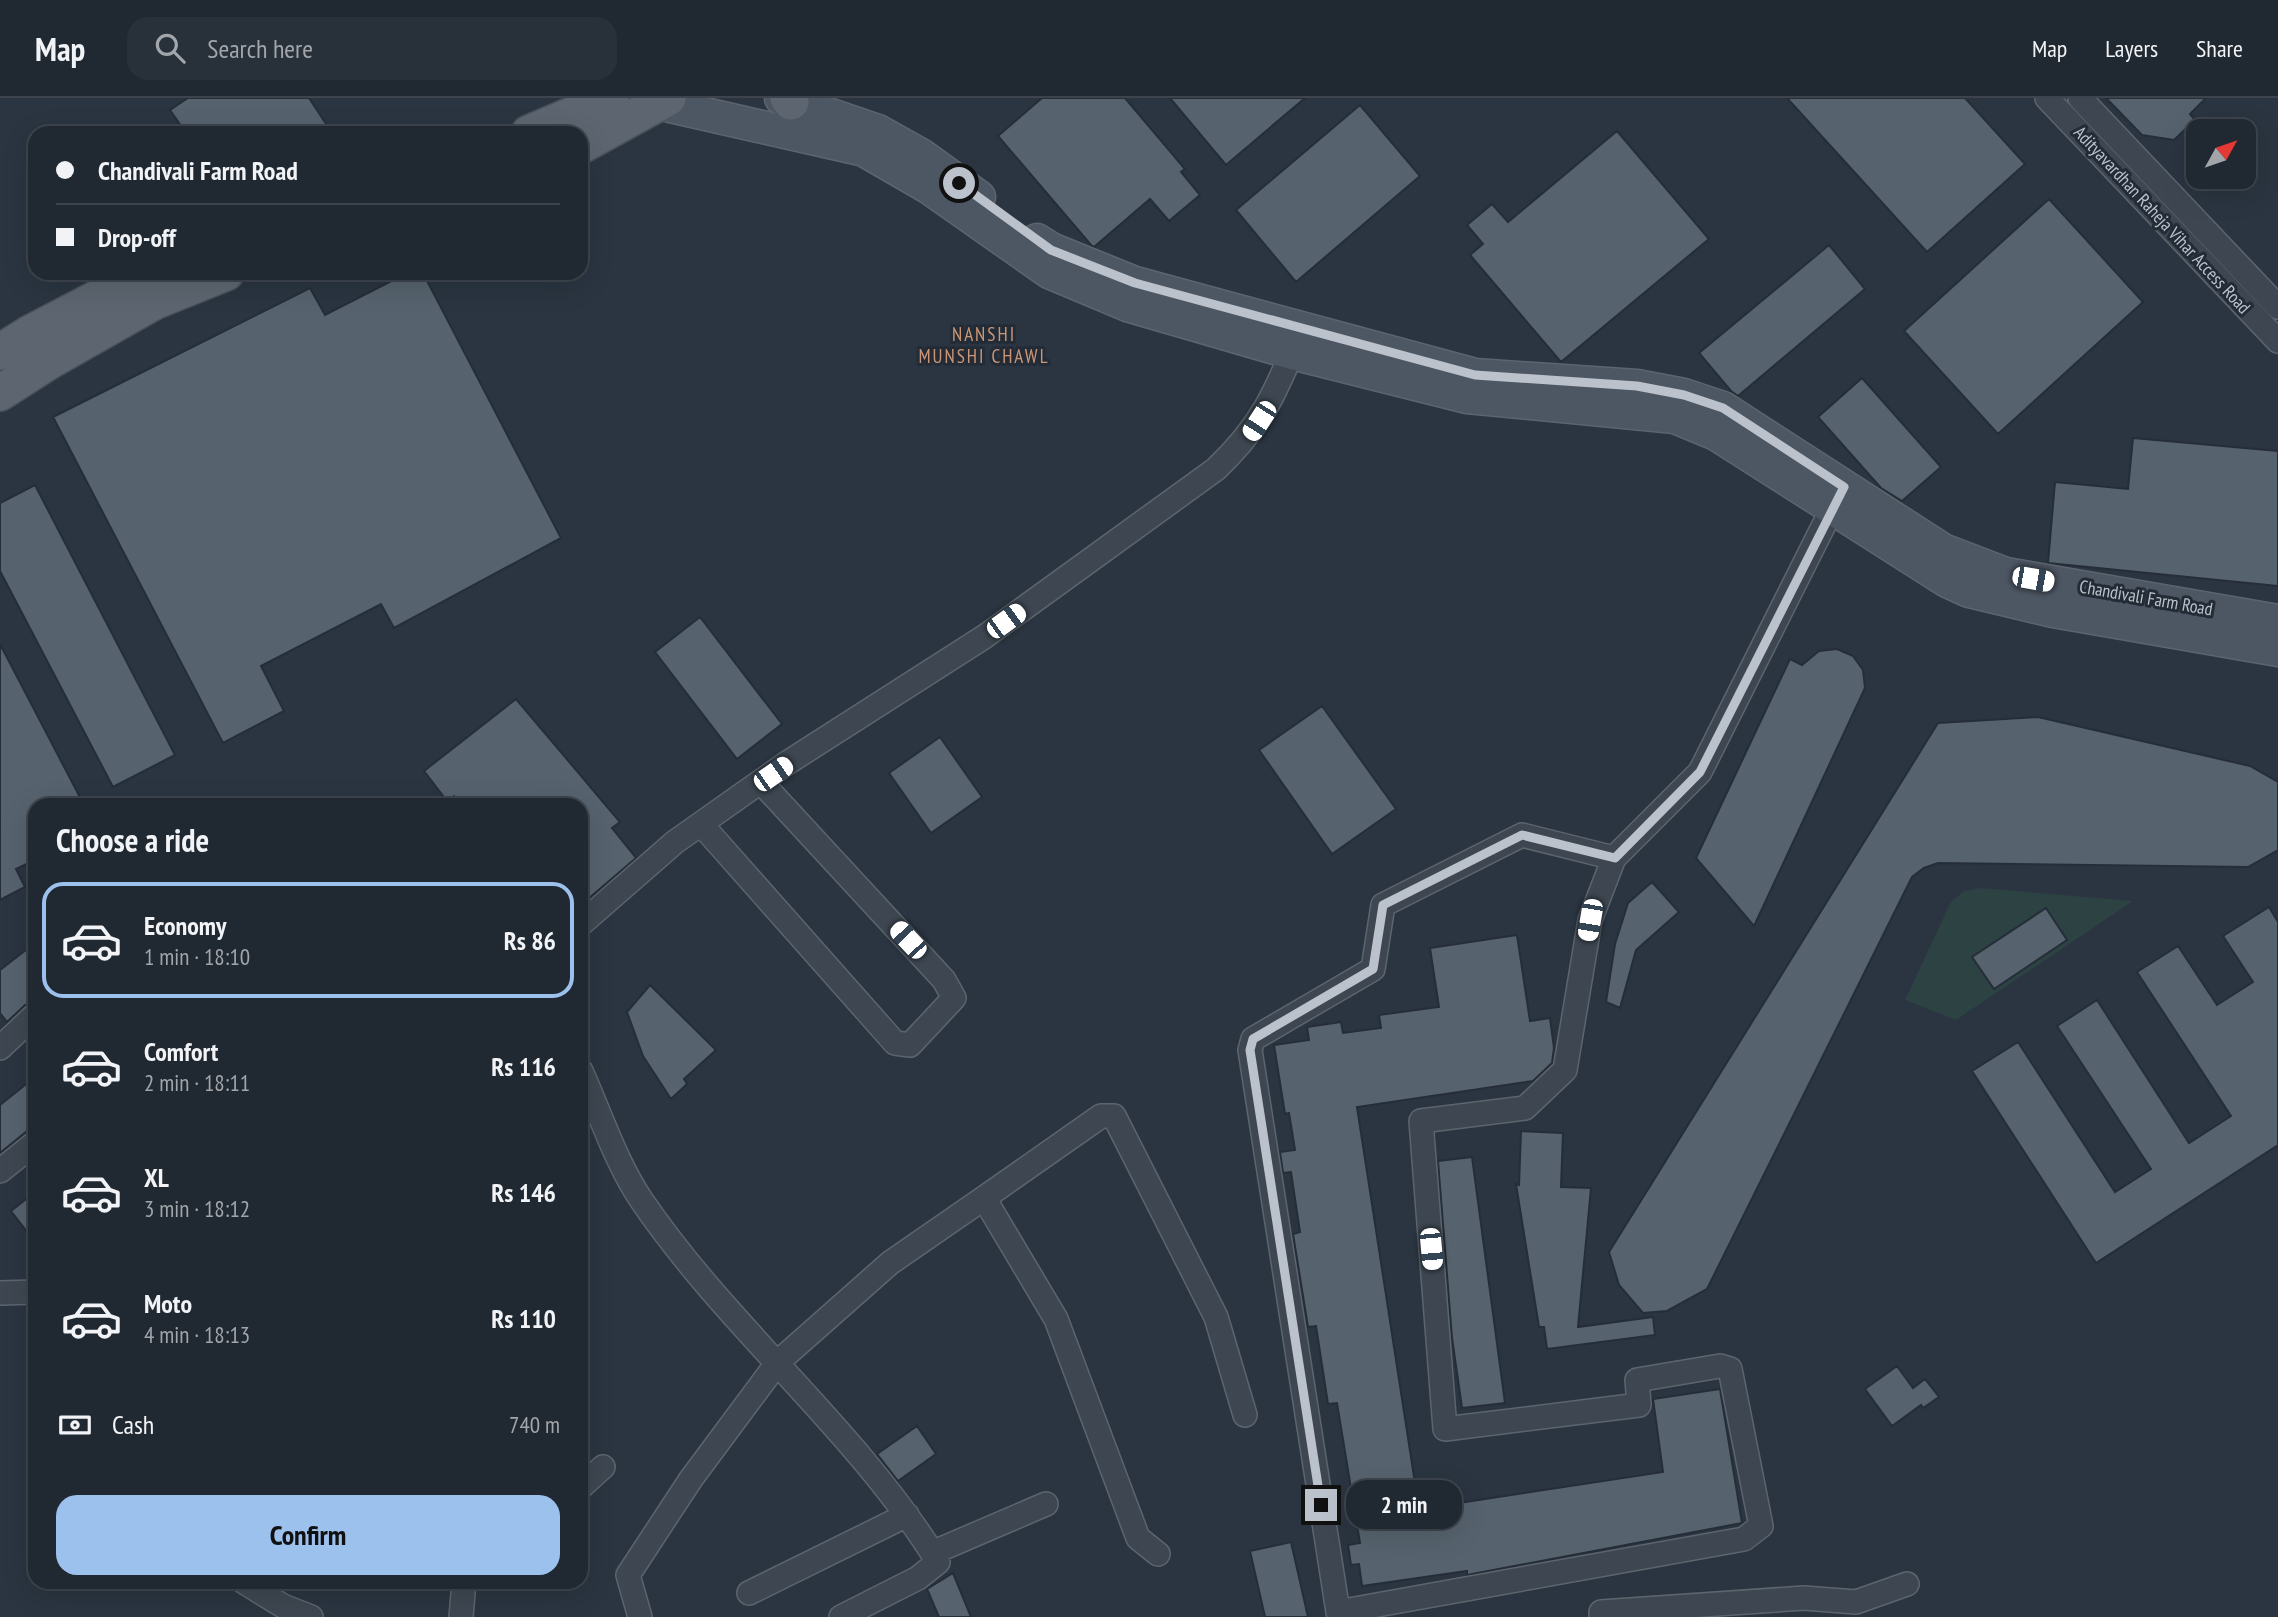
<!DOCTYPE html>
<meta charset="utf-8">
<style>
:root{--surface:#202831;--page:#283039;--text:#f1f3f6;--muted:#a2a6ab;--line:#3d444d;--accent:#9dc1ed}
body{margin:0;font-family:"PT Sans Narrow",sans-serif;background:var(--page);color:var(--text);height:100vh;display:flex;flex-direction:column;font-size:26px;white-space:nowrap}
*{box-sizing:border-box;margin:0}
p{font-size:23px;color:var(--muted)}
.icon{flex:none;width:38px;height:38px;fill:none;stroke:currentColor;stroke-width:2;stroke-linecap:round;stroke-linejoin:round}
.map{position:relative;flex:1;overflow:hidden}
.details{position:absolute;left:28px;top:700px;width:560px;height:791px;display:flex;flex-direction:column;background:var(--surface);border-radius:21px;box-shadow:0 7px 28px #0002,0 0 0 2px var(--line)}
.details>*{flex:none}
.top-card{position:absolute;left:28px;top:28px;width:560px;height:154px;border-radius:21px;box-shadow:0 7px 28px #0002,0 0 0 2px var(--line);display:grid;align-content:center;height:154px;padding:0 28px;background:var(--surface)}
.needle{width:46px;rotate:50deg}
.fabs{position:absolute;left:2186px;top:21px;display:grid;gap:14px}
.fabs a{display:grid;place-items:center;width:70px;height:70px;border-radius:14px;background:var(--surface);box-shadow:0 7px 28px #0002,0 0 0 2px var(--line);font-size:35px}
.end{position:absolute;width:32px;height:32px;margin:-16px;border:9px solid #bbc2cb;background:#111;box-shadow:0 0 0 4px #111}
.from{border-radius:50%}
.bubble{position:absolute;height:49px;border-radius:21px;background:var(--surface);box-shadow:0 7px 28px #0002,0 0 0 2px var(--line);font-size:23px;font-weight:700;line-height:49px;text-align:center}
.car{position:absolute;width:21px;height:42px;margin:-21px -10px;border-radius:9px;box-shadow:0 0 5px 2px #0007;background:linear-gradient(#fff 24%,#345 0 40%,#fff 0 76%,#345 0 86%,#fff 0)}
.top-card b{display:flex;align-items:center;gap:24px;height:66px;font-size:26px}
.top-card b+b{border-top:2px solid var(--line)}
.top-card i{width:18px;height:18px;background:var(--text)}
ul{padding:0;list-style:none}
li{display:flex;align-items:center;gap:21px;height:116px;margin:0 14px 10px;padding:0 14px;border:4px solid transparent;border-radius:21px}
li div{flex:1}
li b{display:block;font-size:26px}
li em{font-style:normal;font-weight:700}
li.on{border-color:var(--accent)}
li>.icon{width:63px;height:63px;stroke-width:1.5}
h2{padding:0 28px;font-size:32px;line-height:84px}
.pay{display:flex;align-items:center;gap:18px;height:77px;padding:0 28px;font-size:26px}
.pay p{margin-inline-start:auto}
.action{display:flex;gap:14px;margin-top:auto;padding:14px 28px}
.action a{flex:1;height:80px;border-radius:21px;background:var(--accent);color:#111;font-size:28px;font-weight:700;line-height:80px;text-align:center}
header{display:flex;align-items:center;gap:42px;box-sizing:border-box;height:98px;padding:0 35px;background:var(--surface);border-bottom:2px solid var(--line)}
header strong{font-size:33px}
nav{display:flex;gap:38px;margin-inline-start:auto;font-size:24px}
.search{width:490px;height:63px;background:var(--page);display:flex;align-items:center;gap:18px;box-sizing:border-box;padding:0 24px;border-radius:21px;color:var(--muted);font-size:26px}
.map>svg:first-child{display:block}
.green{fill:#2d4243}
.building{fill:#56626d;stroke:#252e38;stroke-width:2}
.lines{fill:none;stroke-linecap:round;stroke-linejoin:round}
.street-casing{stroke:#5c656e;stroke-width:26}
.secondary-casing{stroke:#5c656e;stroke-width:35}
.primary-casing{stroke:#48505a;stroke-width:38}
.street{stroke:#3e4751;stroke-width:23}
.secondary{stroke:#4d5663;stroke-width:32}
.primary{stroke:#5d6670;stroke-width:35}
.route{stroke:#bbc2cb;stroke-width:9}
.labels{text-anchor:middle;stroke-width:6;stroke-linejoin:round;paint-order:stroke}
.street-label{font-size:18px;fill:#bbc2cb;stroke:#232c36}
.neighbourhood-label{font-size:19px;letter-spacing:2px;fill:#cb9676;stroke:#232c36}
</style>
<header>
<strong>Map</strong>
<div class="search"><svg class="icon" aria-label="search" viewBox="0 0 24 24"><circle cx="10" cy="10" r="6"/><path d="M15 15l6 6"/></svg>Search here</div>
<nav><a>Map</a><a>Layers</a><a>Share</a></nav>
</header>
<div class="map">
<svg width="2278" height="1519" viewBox="0 0 2278 1519">
<rect width="100%" height="100%" fill="#2a3541"/>
<path class="green" d="M1980 790 2133 803 1956 922 1905 902 1951 804 1964 793Z"/>
<path class="building" d="M188 0H309L332 35H186L170 12Z
M1042 0H1125L1185 71 1181 74 1200 97 1169 123 1150 101 1094 149 1091 147 998 38Z
M1170 0H1305L1226 67Z
M1787 0H1965L2025 66 1927 154Z
M2106 0H2206L2190 16 2195 22 2174 42 2142 37Z
M1360 7 1420 78 1296 184 1236 112Z
M1617 33 1709 141 1561 264 1470 157 1483 146 1467 127 1492 106 1508 124Z
M2049 101 2143 204 1998 336 1904 233Z
M1829 147 1865 191 1738 298 1731 293 1699 255Z
M407 175H423L561 440 394 530 381 506 261 568 284 613 223 645 53 319 310 190 325 217Z
M1862 280 1941 369 1902 403 1881 390 1818 319Z
M2133 340 2278 353V488L2048 465 2055 384 2128 391Z
M35 387 175 657 113 689 0 473V405Z
M700 519 782 626 737 661 655 554Z
M0 546 84 707H35V762L16 771 25 789 0 802Z
M1837 551 1853 558 1863 572 1865 590 1754 828 1696 760 1790 561 1802 567 1819 553Z
M516 601 620 724 612 730 636 760 581 807V707H461L454 698 447 703 424 673Z
M1322 608 1396 711 1332 756 1259 652Z
M2038 619 2250 668 2278 684V752L2248 769 1938 765 1924 770 1912 779 1707 1191 1667 1213 1643 1215 1619 1187 1609 1154 1938 625Z
M940 639 982 699 931 735 889 675Z
M1652 784 1679 814 1636 852 1620 910 1606 904 1615 846 1628 805Z
M2269 809 2278 824V1047L2096 1165 1972 973 2018 944 2115 1094 2151 1071 2057 928 2097 902 2189 1045 2231 1018 2137 874 2178 848 2217 907 2253 884 2223 838Z
M2046 810 2067 842 1994 891 1972 859Z
M1517 837 1530 923 1550 920 1554 950 1552 965 1533 983 1357 1009 1419 1411 1663 1374 1653 1301 1720 1291 1742 1425 1467 1477V1473L1362 1488 1359 1466 1351 1467 1348 1447 1360 1445 1337 1305 1328 1306 1316 1228 1308 1229 1293 1136 1300 1134 1291 1074 1283 1075 1280 1054 1295 1052 1289 1015 1285 1016 1274 947 1309 942 1307 929 1341 924 1343 935 1381 930 1379 917 1439 909 1430 850Z
M35 845V903L25 907 7 924 0 915V872Z
M650 887 716 952 684 981 687 986 671 1001 643 958 627 914Z
M35 979V1031L26 1034 0 1055V1007Z
M1521 1033 1563 1035 1561 1089 1591 1090 1578 1229 1653 1219 1655 1237 1547 1251 1544 1229H1539L1516 1086 1519 1087Z
M1472 1059 1505 1305 1462 1310 1452 1240 1438 1063Z
M35 1094V1144L11 1113Z
M1897 1268 1913 1290 1925 1281 1939 1299 1923 1310 1921 1307 1892 1328 1865 1291Z
M917 1328 936 1356 898 1383 877 1356Z
M1291 1444 1308 1519H1265L1250 1453Z
M953 1475 971 1519H939L927 1491Z"/>
<g class="lines">
<g class="street-casing">
<path id="street" d="M2047 0 2278 243
M2080 0 2278 209
M701 726 895 945 910 947 954 900 944 882 761 684
M1614 760 1522 737 1383 807 1373 871 1253 941 1250 952 1338 1514 1744 1441 1761 1428 1730 1271 1720 1268 1637 1282 1639 1307 1445 1331 1421 1023 1525 1010 1565 972 1590 822 1614 760 1700 674 1838 399
M581 826 675 744 784 667 984 539 1216 371C1261 328 1275 296 1298 240
M0 950 35 917
M581 973C600 1015 616 1065 642 1103 730 1232 856 1331 938 1464L918 1480 841 1519
M0 1073 35 1045
M984 1100 1101 1018H1114L1216 1219 1245 1317
M0 1195 35 1194
M581 1389 603 1369
M932 1455 1046 1406
M244 1484 283 1508 311 1519
M749 1495 907 1417
M461 1519 464 1484
M640 1519 628 1477 691 1381 778 1264 890 1165 984 1100 1056 1221 1138 1440 1158 1456
M1601 1519V1514L1804 1500 1856 1504 1907 1486"/>
</g>
<g class="secondary-casing">
<path id="secondary" d="M654 0 661 6 864 52 928 89 1049 174 1130 208 1292 255 1467 299 1675 319 1716 336 1947 483 1969 493 2053 513 2278 552
M781 0 878 33 921 57 979 99
M1037 142 1051 151 1135 185 1475 277 1637 288 1684 297 1723 310 1943 452 2006 476 2278 523"/>
</g>
<g class="primary-casing">
<path id="primary" d="M788 0 791 4
M529 35 611 0
M581 48 668 0
M0 254 30 235 145 175
M0 295 50 263 154 204 226 175"/>
</g>
<use href="#street" class="street"/>
<use href="#secondary" class="secondary"/>
<use href="#primary" class="primary"/>
</g>
<g class="lines">
<path class="route" d="M959 85 1051 152 1135 185 1475 277 1637 288 1684 297 1723 310 1844 389 1700 674 1615 760 1522 737 1383 807 1373 871 1253 941 1250 952 1321 1407"/>
</g>
<g class="labels">
<g class="street-label">
<text transform="translate(2162 122) rotate(47)" y="6">Adityavardhan Raheja Vihar Access Road</text>
<text transform="translate(2146 500) rotate(10)" y="6">Chandivali Farm Road</text>
</g>
<g class="neighbourhood-label">
<text x="984" y="243">NANSHI<tspan x="984" dy="22">MUNSHI CHAWL</tspan></text>
</g>
</g>
</svg>
<div class="fabs">
<a><svg class="needle" viewBox="-14 -14 28 28"><path d="M0-13l5 13h-10z" fill="#e53935"/><path d="M0 13l5-13h-10z" fill="#a2a6ab"/></svg></a>
</div>
<i class="end from" style="left:959px;top:85px"></i>
<i class="end" style="left:1321px;top:1407px"></i>
<div class="bubble" style="left:1346px;top:1382px;width:116px">2 min</div>
<i class="car" style="left:1259px;top:323px;rotate:213deg"></i>
<i class="car" style="left:2033px;top:481px;rotate:100deg"></i>
<i class="car" style="left:1006px;top:523px;rotate:54deg"></i>
<i class="car" style="left:773px;top:676px;rotate:55deg"></i>
<i class="car" style="left:1590px;top:822px;rotate:190deg"></i>
<i class="car" style="left:908px;top:842px;rotate:317deg"></i>
<i class="car" style="left:1431px;top:1151px;rotate:175deg"></i>
<div class="top-card">
<b><i class="from"></i>Chandivali Farm Road</b>
<b><i></i>Drop-off</b>
</div>
<section class="details">
<h2>Choose a ride</h2>
<ul>
<li class="on"><svg class="icon" aria-label="car" viewBox="0 0 24 24"><path d="M5 17H2v-5l4-1 3-4h7l3 4 3 1v5h-3M9 17h6M6 11h13"/><circle cx="7" cy="17" r="2"/><circle cx="17" cy="17" r="2"/></svg><div><b>Economy</b><p>1 min · 18:10</p></div><em>Rs 86</em></li>
<li><svg class="icon" aria-label="car" viewBox="0 0 24 24"><path d="M5 17H2v-5l4-1 3-4h7l3 4 3 1v5h-3M9 17h6M6 11h13"/><circle cx="7" cy="17" r="2"/><circle cx="17" cy="17" r="2"/></svg><div><b>Comfort</b><p>2 min · 18:11</p></div><em>Rs 116</em></li>
<li><svg class="icon" aria-label="car" viewBox="0 0 24 24"><path d="M5 17H2v-5l4-1 3-4h7l3 4 3 1v5h-3M9 17h6M6 11h13"/><circle cx="7" cy="17" r="2"/><circle cx="17" cy="17" r="2"/></svg><div><b>XL</b><p>3 min · 18:12</p></div><em>Rs 146</em></li>
<li><svg class="icon" aria-label="car" viewBox="0 0 24 24"><path d="M5 17H2v-5l4-1 3-4h7l3 4 3 1v5h-3M9 17h6M6 11h13"/><circle cx="7" cy="17" r="2"/><circle cx="17" cy="17" r="2"/></svg><div><b>Moto</b><p>4 min · 18:13</p></div><em>Rs 110</em></li>
</ul>
<div class="pay"><svg class="icon" aria-label="cash" viewBox="0 0 24 24"><path d="M3 7h18v10H3z"/><circle cx="12" cy="12" r="2"/></svg>Cash<p>740 m</p></div>
<div class="action"><a>Confirm</a></div>
</section>
</div>
